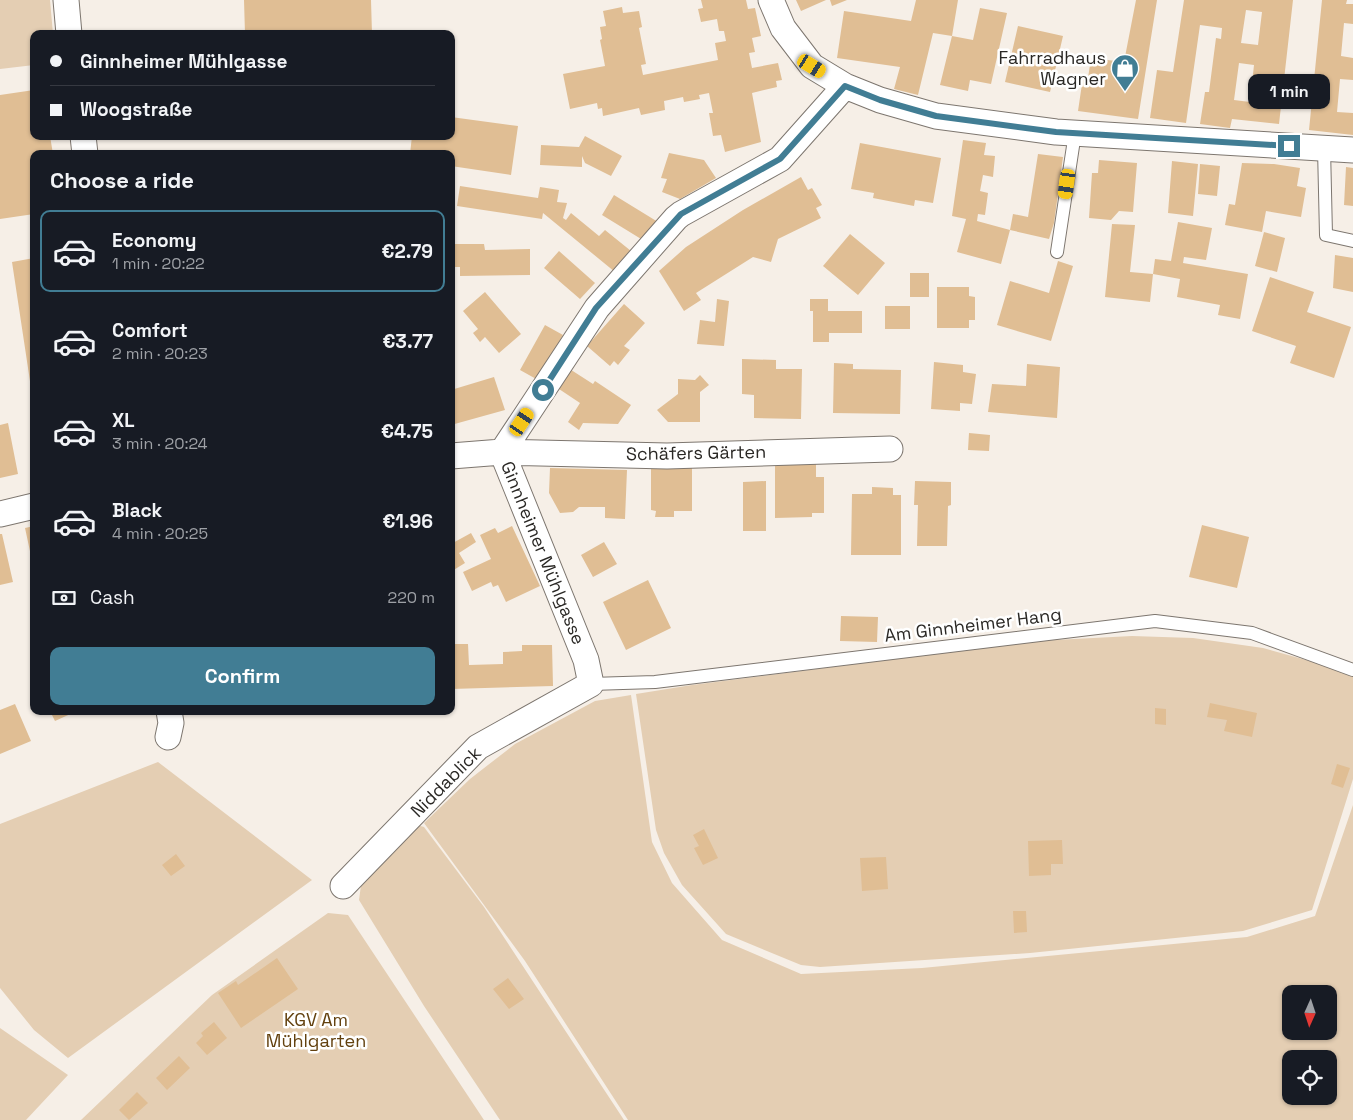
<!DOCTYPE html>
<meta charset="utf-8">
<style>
:root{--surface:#171b24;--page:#242831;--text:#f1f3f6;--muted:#9ea1a6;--line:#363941;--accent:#417d94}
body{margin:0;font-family:"Space Grotesk",sans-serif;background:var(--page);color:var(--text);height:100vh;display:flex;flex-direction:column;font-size:19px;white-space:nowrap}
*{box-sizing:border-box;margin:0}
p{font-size:16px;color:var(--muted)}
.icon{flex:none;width:28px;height:28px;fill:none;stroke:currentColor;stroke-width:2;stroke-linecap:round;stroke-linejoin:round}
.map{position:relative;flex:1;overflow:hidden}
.side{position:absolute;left:30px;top:150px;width:425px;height:565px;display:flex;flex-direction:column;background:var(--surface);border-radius:10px;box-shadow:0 1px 4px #0004}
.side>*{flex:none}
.top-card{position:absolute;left:30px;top:30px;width:425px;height:110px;border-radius:10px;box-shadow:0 1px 4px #0004;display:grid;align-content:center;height:110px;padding:0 20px;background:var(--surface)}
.needle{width:32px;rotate:183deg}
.tools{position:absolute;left:1282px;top:985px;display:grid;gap:10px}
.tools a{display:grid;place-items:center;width:55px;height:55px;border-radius:10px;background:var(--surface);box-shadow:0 1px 4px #0004;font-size:25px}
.end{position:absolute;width:22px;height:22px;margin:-11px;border:6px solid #417d94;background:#fff;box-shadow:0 0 0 2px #fff}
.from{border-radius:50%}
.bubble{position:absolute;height:35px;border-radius:10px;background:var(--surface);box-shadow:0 1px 4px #0004;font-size:16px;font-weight:700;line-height:35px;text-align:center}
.car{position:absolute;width:15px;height:30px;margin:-15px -8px;border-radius:6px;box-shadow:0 0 4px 1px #0007;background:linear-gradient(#f5c518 24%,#345 0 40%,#f5c518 0 76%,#345 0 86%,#f5c518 0)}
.top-card b{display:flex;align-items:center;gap:18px;height:48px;font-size:19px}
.top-card b+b{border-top:1px solid var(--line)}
.top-card i{width:12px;height:12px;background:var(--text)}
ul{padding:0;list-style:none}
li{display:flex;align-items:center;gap:15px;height:82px;margin:0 10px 8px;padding:0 10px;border:2px solid transparent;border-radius:10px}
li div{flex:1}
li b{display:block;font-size:19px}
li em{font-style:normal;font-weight:700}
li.active{border-color:var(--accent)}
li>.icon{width:45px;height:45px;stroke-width:1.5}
h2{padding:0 20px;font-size:22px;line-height:60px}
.pay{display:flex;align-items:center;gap:12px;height:55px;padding:0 20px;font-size:19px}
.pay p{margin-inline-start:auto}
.button{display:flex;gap:10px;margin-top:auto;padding:10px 20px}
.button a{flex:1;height:58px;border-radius:10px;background:var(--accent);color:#fff;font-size:20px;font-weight:700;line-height:58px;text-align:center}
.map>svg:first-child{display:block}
.green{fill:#e4ceb3;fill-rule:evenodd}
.building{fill:#e0be94;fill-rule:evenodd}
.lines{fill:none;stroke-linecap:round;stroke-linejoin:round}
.lane-casing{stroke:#7d766f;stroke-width:14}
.street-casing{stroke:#7d766f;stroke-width:27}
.lane{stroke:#fff;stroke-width:12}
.street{stroke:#fff;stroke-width:25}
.route{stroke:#417d94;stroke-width:6}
.labels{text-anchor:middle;stroke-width:5;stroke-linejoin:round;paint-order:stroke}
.poi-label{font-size:18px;fill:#2a2825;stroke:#fff;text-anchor:end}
.street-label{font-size:18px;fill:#2a2825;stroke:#fff}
.park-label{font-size:18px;fill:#63410f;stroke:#fff}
</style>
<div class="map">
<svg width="1353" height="1120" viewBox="0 0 1353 1120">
<rect width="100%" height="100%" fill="#f6efe7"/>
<path class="green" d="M0 0H50L53 34H34V65L0 69Z
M1132 636 1193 638 1263 648 1353 673V779L1312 910 1243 931 1030 953 820 967 801 965 726 934 682 885 664 853 656 830 636 694 692 685 1035 641Z
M631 695 652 842 672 883 722 940 801 974 922 968 1247 937 1315 916 1353 805V1120H628L525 961 424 823 470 779 515 744 595 701ZM1291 994H1329V1031H1291ZM1291 1059H1329V1096H1291Z
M158 762 312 880 68 1058 34 1030 0 988V824Z
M417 825 424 827 484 907 624 1120H500L424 1006 359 900 362 878Z
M328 913 348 915 484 1120H81L212 995Z
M0 1028 68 1075 26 1120H0Z"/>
<path class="building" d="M244 0H371L372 34H245Z
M701 0H746L748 9 755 8 761 36 752 38 755 52 749 53 752 68 778 63 782 80 776 81 777 87 752 93 761 142 725 152 721 135 713 136 709 113H713L709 93 699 95 700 99 684 102 683 97 664 101 665 110 641 115 639 108 603 116 602 108 598 109 597 103 570 109 563 74 605 66 600 40 602 39 600 27 606 26 603 11 622 7 623 13 639 11 642 27 639 28 646 64 641 65 643 75 718 60 715 43 726 41 724 31H719L717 19 701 22 698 9 703 8Z
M796 0H826L801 11Z
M830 0H847L832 6Z
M916 0H958L952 36 933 33 918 95 894 89 900 67 837 58 844 11 911 21Z
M1136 0H1157L1138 119 1078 111 1083 77 1088 78 1091 58 1124 62Z
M1184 0H1293L1279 124 1232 119 1230 128 1200 124 1205 92H1209L1216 38 1221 39 1222 28 1200 25 1186 123 1150 118 1157 70 1173 72ZM1246 10 1262 12 1258 45 1241 43ZM1239 63 1254 65 1250 102 1234 100Z
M1322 0H1347L1346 4H1353V24L1344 23 1341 56 1353 58V80L1340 79 1337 112 1353 113V135L1309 130Z
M980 8 1007 13 991 84 970 80 968 91 940 85 952 36 973 40Z
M1018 26 1063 36 1050 92 1005 82Z
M34 90V136H50L53 154H34V214L0 219V95Z
M451 117 518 126 511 175 451 166V154H410L412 136H451Z
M585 136 622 156 611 176 585 163 582 156V167L540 165 541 145 579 147Z
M963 140 986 143 984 155 995 156 993 177 983 175 980 191 988 193 985 215 978 214 977 221 1010 230 1001 264 957 252 966 219 952 216Z
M860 143 941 158 933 203 915 200 914 206 873 198 874 193 851 189Z
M669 153 704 160 716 178 680 199 662 192 667 179 661 178Z
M1038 154 1063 157 1054 223 1049 239 1010 230 1013 214 1028 217Z
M1099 160 1137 163 1133 212 1119 211 1111 220 1089 218 1092 173H1098Z
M1172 161 1198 164 1193 216 1168 213Z
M1242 163 1274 164 1300 168 1297 186 1306 188 1301 217 1266 211 1262 232 1225 225 1229 204 1235 205Z
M1200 164 1220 166 1217 196 1198 194Z
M1346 167 1353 168V206L1344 205Z
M801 177 808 190 812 188 822 205 816 208 821 218 778 239 771 262 753 257 696 293 701 300 684 311 659 271 686 247 743 210Z
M460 186 538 198 540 187 559 190 557 202 567 203 563 218 566 220 571 213 599 236 605 230 631 251 615 272 543 213 542 219 457 206Z
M614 195 658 222 646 242 602 215Z
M1178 222 1212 228 1206 260 1184 257 1183 263 1248 274 1240 319 1218 315 1220 305 1177 297 1180 279 1153 274 1150 302 1105 297 1112 224 1135 225 1130 272 1153 274 1155 259 1171 261Z
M1264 232 1285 238 1277 272 1255 266Z
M850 234 885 263 858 295 823 266Z
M451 244H484L485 250 530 249V275L460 276V267H451Z
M559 251 595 283 580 299 544 268Z
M1335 255 1353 258V292L1333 288Z
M34 258V401H33L12 262Z
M1058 261 1073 266 1051 341 997 325 1010 281 1049 293Z
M910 273H929V297H910Z
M1270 277 1314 292 1307 312 1351 327 1334 378 1290 363 1296 346 1252 331Z
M937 287H969V296L975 297V320H969V328H937Z
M485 292 521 334 499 353 485 337 480 342 473 333 478 329 463 311Z
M717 299 729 301 724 346 697 344 700 320 715 322Z
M810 299H828V311H862V333H829V342H813V311H810Z
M624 304 645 323 624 346 630 350 618 365 614 361 610 366 587 346Z
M885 306H910V329H885Z
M545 325 563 335 538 380 520 370Z
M742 359 776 360V369H802L801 419 754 418V395L742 394Z
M934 362 963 365V372L976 374 972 404 960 403V411L931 409Z
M834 363 853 364V369L901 370 900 414 833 413Z
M1027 364 1060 367 1057 418 988 412 992 384 1026 386Z
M565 366 593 384 595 381 631 405 618 424 583 423 579 430 568 422 580 403 553 385Z
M700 375 709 385 700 392V422H668L657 410 678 394V379L695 380Z
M494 377 505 410 451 425V390Z
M8 423 18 474 0 478V425Z
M969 433 990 435 989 451 968 450Z
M775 462H816V477H824V513H812V517L775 518Z
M651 463 692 464V511H674V517H655L656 511 651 510Z
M550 468 627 470 625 519 605 518V507H579L573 512 560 513 549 493Z
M766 481V531H743V482Z
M915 481 951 482V505L948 506 947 546H917L918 505H914Z
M872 487 893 488V495H901V555H851L852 494H872Z
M1202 525 1249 537 1237 588 1189 577Z
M34 526V565H33L25 528Z
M512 526 540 586 506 602 498 585 493 587 491 582 472 591 463 572 491 559 480 535 495 528 498 533Z
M471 533 476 542 459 553 465 563 452 571 451 544Z
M0 534H2L13 582 0 585Z
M604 542 617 564 593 577 581 555Z
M648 580 671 628 626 650 603 602Z
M841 616 878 617 877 642 840 641Z
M451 644H468L469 665 503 664V652L522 651V645H552L553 686 451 689Z
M1210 703 1257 713 1252 737 1224 731 1227 720 1207 717Z
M15 704 31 741 0 754V710Z
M1155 708 1166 709V725L1155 724Z
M50 711H77L55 721Z
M1337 764 1350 768 1343 788 1331 784Z
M704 829 718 858 703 865 694 848 699 846 693 835Z
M1062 840 1063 864H1051V875L1029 876 1028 841Z
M176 854 185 866 171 876 162 865Z
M886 857 888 889 862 891 860 858Z
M1013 911H1026L1027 932 1014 933Z
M277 958 298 989 241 1028 218 993 236 981 238 985Z
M508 978 524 999 509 1009 493 989Z
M214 1022 227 1038 207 1055 196 1043 203 1036 201 1033Z
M179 1056 190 1068 167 1090 156 1078Z
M137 1092 148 1103 129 1120 119 1110Z"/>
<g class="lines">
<g class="lane-casing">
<path id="lane" d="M1324 148 1326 235 1353 241
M1057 252 1075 133
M591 684 655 682 1155 621 1252 633 1353 670"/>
</g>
<g class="street-casing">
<path id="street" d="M66 0 69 34
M771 0 783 28 812 66 845 86 880 100 936 116 1056 132 1353 150
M83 136 85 154
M502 452 597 308 676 218 681 214 780 159 845 86
M451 456 502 452 667 456 890 449
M0 514 34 506
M168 737 171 723 169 711
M343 886 478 747 591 684 586 660 502 452"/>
</g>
<use href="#lane" class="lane"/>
<use href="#street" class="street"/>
</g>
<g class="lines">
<path class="route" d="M543 390 596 308 681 214 780 159 845 86 880 100 936 116 1056 132 1289 146"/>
</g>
<defs>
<g id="shop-pin" transform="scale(1.4375)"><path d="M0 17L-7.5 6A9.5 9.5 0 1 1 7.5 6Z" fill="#417d94" stroke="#fff"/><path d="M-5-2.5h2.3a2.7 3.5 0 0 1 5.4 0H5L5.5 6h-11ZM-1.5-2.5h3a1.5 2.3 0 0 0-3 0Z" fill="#fff"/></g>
</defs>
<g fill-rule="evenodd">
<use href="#shop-pin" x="1125" y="68"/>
</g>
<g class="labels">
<g class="poi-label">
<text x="1106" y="64">Fahrradhaus<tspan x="1106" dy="21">Wagner</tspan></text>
</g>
<g class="street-label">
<text transform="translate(696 453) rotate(-1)" y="6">Schäfers Gärten</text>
<text transform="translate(543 553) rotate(68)" y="6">Ginnheimer Mühlgasse</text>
<text transform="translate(973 625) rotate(-7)" y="6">Am Ginnheimer Hang</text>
<text transform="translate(446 782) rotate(-45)" y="6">Niddablick</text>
</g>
<g class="park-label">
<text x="316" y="1026">KGV Am<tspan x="316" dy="21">Mühlgarten</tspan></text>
</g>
</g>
</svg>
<div class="tools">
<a><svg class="needle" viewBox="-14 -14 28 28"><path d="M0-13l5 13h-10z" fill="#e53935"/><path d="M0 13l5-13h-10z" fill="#9ea1a6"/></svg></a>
<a><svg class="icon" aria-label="locate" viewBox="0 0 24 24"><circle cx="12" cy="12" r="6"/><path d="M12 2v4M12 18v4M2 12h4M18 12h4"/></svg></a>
</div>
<i class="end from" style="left:543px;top:390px"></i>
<i class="end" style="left:1289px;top:146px"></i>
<div class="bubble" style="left:1248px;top:74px;width:82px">1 min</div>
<i class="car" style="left:812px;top:66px;rotate:121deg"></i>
<i class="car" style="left:1067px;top:184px;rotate:188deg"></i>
<i class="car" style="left:522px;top:422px;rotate:34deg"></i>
<div class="top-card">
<b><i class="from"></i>Ginnheimer Mühlgasse</b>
<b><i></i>Woogstraße</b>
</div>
<section class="side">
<h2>Choose a ride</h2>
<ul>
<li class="active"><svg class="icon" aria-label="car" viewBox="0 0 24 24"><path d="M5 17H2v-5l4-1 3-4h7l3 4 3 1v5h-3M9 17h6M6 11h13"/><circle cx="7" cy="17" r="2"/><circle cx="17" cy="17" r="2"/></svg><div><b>Economy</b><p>1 min · 20:22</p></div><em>€2.79</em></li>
<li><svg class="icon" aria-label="car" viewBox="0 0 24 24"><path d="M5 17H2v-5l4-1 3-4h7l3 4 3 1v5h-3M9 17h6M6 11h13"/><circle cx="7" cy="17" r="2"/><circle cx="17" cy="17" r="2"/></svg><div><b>Comfort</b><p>2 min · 20:23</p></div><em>€3.77</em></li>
<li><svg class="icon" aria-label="car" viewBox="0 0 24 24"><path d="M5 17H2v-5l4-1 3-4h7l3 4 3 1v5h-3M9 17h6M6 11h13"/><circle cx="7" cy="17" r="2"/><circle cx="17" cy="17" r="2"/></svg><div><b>XL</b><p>3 min · 20:24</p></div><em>€4.75</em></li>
<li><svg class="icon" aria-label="car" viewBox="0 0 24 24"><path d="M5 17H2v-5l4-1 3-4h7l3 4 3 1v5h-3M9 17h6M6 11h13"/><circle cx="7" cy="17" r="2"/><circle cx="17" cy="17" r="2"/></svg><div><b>Black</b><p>4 min · 20:25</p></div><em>€1.96</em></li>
</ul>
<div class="pay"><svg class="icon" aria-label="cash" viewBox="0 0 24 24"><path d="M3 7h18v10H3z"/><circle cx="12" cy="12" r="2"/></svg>Cash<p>220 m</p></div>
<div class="button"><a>Confirm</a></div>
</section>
</div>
